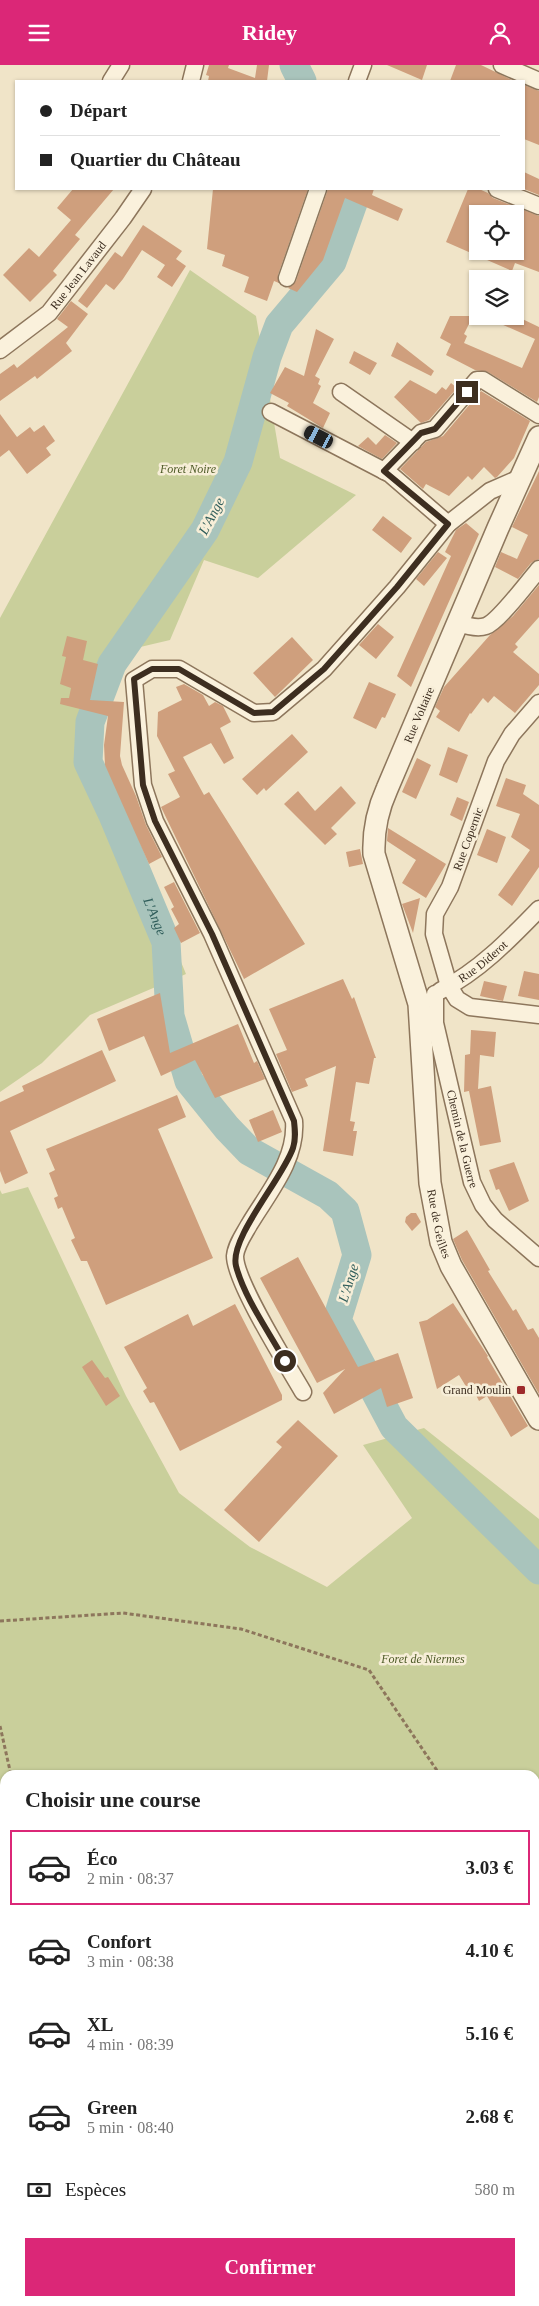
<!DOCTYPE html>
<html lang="fr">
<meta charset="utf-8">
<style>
:root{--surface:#fff;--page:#f2f2f2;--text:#222;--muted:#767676;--line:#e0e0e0;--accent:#db2777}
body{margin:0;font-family:"Times New Roman",serif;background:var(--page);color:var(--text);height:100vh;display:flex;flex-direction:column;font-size:19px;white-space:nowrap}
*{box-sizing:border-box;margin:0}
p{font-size:16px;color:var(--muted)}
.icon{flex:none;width:28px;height:28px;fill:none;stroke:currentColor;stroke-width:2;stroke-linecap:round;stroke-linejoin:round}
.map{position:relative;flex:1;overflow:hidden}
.panel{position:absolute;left:0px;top:1705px;width:540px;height:536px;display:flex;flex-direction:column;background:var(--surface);border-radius:15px 15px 0 0;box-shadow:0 1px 4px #0004}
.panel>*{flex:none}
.hud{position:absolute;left:15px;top:15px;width:510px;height:110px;border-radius:0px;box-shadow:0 1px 4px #0004;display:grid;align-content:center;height:110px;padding:0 25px;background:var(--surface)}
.tools{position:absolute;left:469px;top:140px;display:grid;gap:10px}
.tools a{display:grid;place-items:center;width:55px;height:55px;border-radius:0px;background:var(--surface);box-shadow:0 1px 4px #0004;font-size:25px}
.end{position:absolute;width:22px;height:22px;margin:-11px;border:6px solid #3d2e20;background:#fff;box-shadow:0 0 0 2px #fff}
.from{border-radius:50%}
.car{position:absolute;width:15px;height:30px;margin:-15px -8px;border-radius:6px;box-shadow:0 0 4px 1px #0007;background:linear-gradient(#222 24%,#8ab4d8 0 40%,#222 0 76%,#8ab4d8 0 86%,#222 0)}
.hud b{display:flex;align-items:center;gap:18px;height:48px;font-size:19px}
.hud b+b{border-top:1px solid var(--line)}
.hud i{width:12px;height:12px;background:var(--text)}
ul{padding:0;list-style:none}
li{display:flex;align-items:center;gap:15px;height:75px;margin:0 10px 8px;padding:0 15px;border:2px solid transparent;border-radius:0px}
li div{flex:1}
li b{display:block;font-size:19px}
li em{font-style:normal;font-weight:700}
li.on{border-color:var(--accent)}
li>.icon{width:45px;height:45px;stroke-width:1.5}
h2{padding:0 25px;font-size:22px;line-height:60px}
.pay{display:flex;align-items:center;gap:12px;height:55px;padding:0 25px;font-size:19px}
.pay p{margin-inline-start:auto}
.cta{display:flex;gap:10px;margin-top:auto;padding:10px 25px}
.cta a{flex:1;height:58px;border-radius:0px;background:var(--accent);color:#fff;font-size:20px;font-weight:700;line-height:58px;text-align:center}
header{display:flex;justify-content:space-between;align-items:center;height:65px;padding:0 25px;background:var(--accent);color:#fff;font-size:22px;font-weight:700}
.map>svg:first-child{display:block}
.green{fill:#c9cf9b}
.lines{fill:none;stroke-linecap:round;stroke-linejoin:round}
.river{stroke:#a9c4bc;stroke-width:29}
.building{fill:#cf9f7d;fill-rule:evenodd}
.minor-casing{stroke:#8d765c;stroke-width:19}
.tertiary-casing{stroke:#8d765c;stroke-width:24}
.path{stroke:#8d765c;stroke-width:3;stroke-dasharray:4 2.5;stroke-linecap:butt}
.minor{stroke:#faf1dc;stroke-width:16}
.tertiary{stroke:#faf1dc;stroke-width:21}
.route{stroke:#3d2e20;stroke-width:6}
.poi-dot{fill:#9e2a2b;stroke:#f7eed8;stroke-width:2}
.labels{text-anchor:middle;stroke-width:5;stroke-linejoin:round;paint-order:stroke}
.street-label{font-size:12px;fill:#3d2e20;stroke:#f7eed8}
.park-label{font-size:12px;font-style:italic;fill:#4d5a26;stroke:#f7eed8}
.poi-label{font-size:12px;fill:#3d2e20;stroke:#f7eed8;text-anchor:end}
.water-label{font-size:14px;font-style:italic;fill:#2f5d5a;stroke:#f7eed8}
</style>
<header><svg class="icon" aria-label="menu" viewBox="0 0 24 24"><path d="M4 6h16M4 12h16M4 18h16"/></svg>Ridey<svg class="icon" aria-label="person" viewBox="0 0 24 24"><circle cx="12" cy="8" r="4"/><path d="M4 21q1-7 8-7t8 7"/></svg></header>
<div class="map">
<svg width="539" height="2241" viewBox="0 0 539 2241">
<rect width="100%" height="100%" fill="#f0e4c8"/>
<path class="green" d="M190 205 256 251 280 393 356 430 258 513 204 495 170 575 136 583 99 646 100 701 186 909 90 950 42 998 0 1027V553Z
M28 1122 126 1331 179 1428 250 1482 327 1522 412 1453 363 1380 424 1363 539 1454V1832L535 1834V1710H5V2236H535V1872L539 1886V2241H0V1125L2 1129Z"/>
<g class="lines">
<g class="river">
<path d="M294 0 302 16"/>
<path id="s1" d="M358 124 332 197 279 260 267 292 238 397 205 465 112 599 90 657 88 697 112 748 166 877 170 951 189 1016 227 1063 249 1086 328 1130 345 1146 357 1190 337 1255 394 1362 539 1505"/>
</g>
</g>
<path class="building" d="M209 0H229L228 3 255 13 257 0H269L267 16H208L209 11 206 10Z
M387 0H427L422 15Z
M456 0H481L514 16H450Z
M524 20 539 26V80L524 74Z
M524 107 539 114V130L524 124Z
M73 124H114L75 170 80 174 53 206 57 210 30 237 3 210 29 183 39 192 71 155 57 143Z
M213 124H308L278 210 279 218 274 216 267 236 244 227 249 212 222 201 225 190 207 184Z
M328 124H374L372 130 403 144 398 156 345 133 323 195 297 227 288 223 296 216Z
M468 124H479L488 128 493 133 539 151V207L515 198 512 206 446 177ZM478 149H515V186H478Z
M143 160 182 186 176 194 186 201 172 222 157 212 165 200 142 185 123 214 114 225 106 219 87 243 78 236 115 187 122 192Z
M71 236 88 249 66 278 72 286 37 314 35 311 0 336V309L14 299 17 303 68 262 57 254Z
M450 251H473L464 269 467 271 464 278 522 303 535 274 483 251H516L539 262V332L537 337 488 307 475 305 446 290 451 279 440 273Z
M316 264 334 274 315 311 320 314 318 319 321 321 313 338 330 348 323 363 287 341 289 338 270 328 285 302 304 311Z
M397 277 434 306 431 311 391 291Z
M354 286 377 298 370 310 349 298Z
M410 315 436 329 442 322 446 325 451 318 457 323 429 355 421 358 394 332Z
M481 326 530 356 514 393 497 412 495 413 484 402 472 415 468 411 449 431 426 419 423 424 400 404 426 377 443 371Z
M0 349 17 372 30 362 34 367 44 360 55 376 46 383 51 390 27 409 9 385 0 392Z
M385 370 397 378 382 394 358 381 368 372 376 380Z
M539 406V494L531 498 518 514 495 502 501 487 517 494 528 470 512 462Z
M383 451 412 473 401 488 372 465Z
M466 458 479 469 411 622 397 611 451 491 445 487 456 465Z
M438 487 447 493 424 521 416 514Z
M539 520V552L515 579 518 582 513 587 539 609V620L515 648 494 631 488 638 483 633 471 649 470 648 459 667 436 652 440 646 435 642 444 622 490 570 513 551Z
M378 559 394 572 376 594 359 580Z
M67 571 87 576 83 595 98 599 90 635 124 637 120 691 122 700 136 731 146 760 162 792 149 799 105 700 104 680 108 651 60 639 61 633H69L71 623 60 619 66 592 62 591Z
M292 572 313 595 275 632 253 608Z
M369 617 396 629 385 653 382 652 376 664 353 653Z
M184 619 203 630 209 641 215 637 223 641 231 657 220 663 234 693 224 699 211 678 183 692 204 730 209 727 305 879 244 914 161 742 180 732 168 709 175 706 157 671 158 647 182 635 176 622Z
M292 669 308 687 266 726 264 723 257 730 242 714Z
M448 682 468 690 457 718 439 710Z
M417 693 431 700 416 734 402 727Z
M506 713 526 720 523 729 539 740V802L512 841 498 830 530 785 511 772 520 749 496 741Z
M341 721 356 738 331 763 337 769 325 780 284 739 298 726 315 746Z
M457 732 469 737 462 756 450 750Z
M388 763 446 799 426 833 402 818 416 795 387 776Z
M487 764 506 772 497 798 477 790Z
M360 784 363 799 349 802 346 787Z
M174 817 200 868 181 878 174 863 179 859 171 844 174 842 164 822Z
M420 833 413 868 402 839Z
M524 906 539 909V935L518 931Z
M343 914 352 934 354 932 376 993H374L369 1019 356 1017 350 1056 355 1057 353 1066H357L353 1091 323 1086 336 1001 305 1014 308 1021 292 1027 276 989 287 985 269 944Z
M484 916 507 921 503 936 480 931Z
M160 928 170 988 238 959 254 998 257 996 265 1014 215 1033 195 995 161 1011 144 971 109 986 97 954Z
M471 965 496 967 494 992 480 990 478 1024 464 1027 465 990 470 989Z
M102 985 116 1016 10 1066 28 1108 5 1119 0 1106V1037L24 1026 22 1021Z
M491 1021 501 1077 480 1081 469 1026Z
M177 1030 186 1052 158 1064 213 1193 106 1240 87 1196H81L71 1175 75 1173 62 1142 58 1144 54 1133 58 1131 49 1108 55 1105 46 1084Z
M273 1045 282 1067 258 1077 249 1055Z
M514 1097 529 1136 509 1146 499 1124 496 1125 489 1105Z
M411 1148H416L421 1157 412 1166 405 1157 406 1152Z
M467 1165 490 1205 488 1206 513 1246 516 1244 528 1265 533 1263 539 1273V1329L462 1195 453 1174Z
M298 1192 358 1302 398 1288 413 1333 387 1342 381 1323 334 1349 323 1328 345 1304 317 1318 260 1213Z
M453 1238 488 1291 487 1292 528 1361 511 1372 487 1331 479 1336 474 1326 470 1328 459 1310 437 1324 419 1257 427 1255Z
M235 1239 282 1330V1335L180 1386 154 1337 150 1338 143 1326 147 1323 124 1282 188 1249 193 1261Z
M92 1295 105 1313 108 1312 120 1331 106 1341 82 1302Z
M298 1355 338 1391 259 1477 224 1445 282 1382 276 1377Z"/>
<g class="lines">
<g class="minor-casing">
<g id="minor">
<path d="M502 0 539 16"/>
<path d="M111 16 121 0"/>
<path d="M191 16 195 0"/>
<path d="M357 16 363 0"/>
<path d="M497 124 539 141"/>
<path d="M287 213 318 124"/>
<path id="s2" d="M0 285 49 248 123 153 143 124"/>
<path d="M341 327 413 377"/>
<path d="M271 347 390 409 448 459"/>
<path d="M384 406 421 368 435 364 477 315H483L539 350"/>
<path d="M459 558C467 561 477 564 486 561 498 557 529 516 539 504"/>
<path d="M539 638 512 669 496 696 450 822 435 849 434 869 449 921 457 934 470 942 539 950"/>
<path id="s3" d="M440 926C479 906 509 875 539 844"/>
<path id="s4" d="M435 929V958L472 1117 483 1140 495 1155 539 1193"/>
<path d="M303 1327C288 1301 235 1217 235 1191 236 1180 244 1169 249 1160 268 1128 297 1095 294 1056L212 869 155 756 143 720 134 615 152 604H179L254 648 273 647 324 604 397 522 448 459 490 426 522 412"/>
</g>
</g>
<g class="tertiary-casing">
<g id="tertiary">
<path id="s5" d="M539 372 498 463 387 724C377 746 373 765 374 789L419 939 430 1118 441 1177 451 1201 539 1354"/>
</g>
</g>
<path class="path" d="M0 1556 123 1548 241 1564 369 1605 440 1710
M0 1661 11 1710
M535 1930 539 1936
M365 2236 371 2241"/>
<use href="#minor" class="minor"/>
<use href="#tertiary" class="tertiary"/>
</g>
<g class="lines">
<path class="route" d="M285 1296C269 1267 244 1232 236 1201 229 1173 283 1113 293 1083 296 1074 295 1065 294 1056L212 869 155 756 143 720 134 614 152 604H179L254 648 273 647 324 604 397 522 448 459 384 406 421 368 435 364 467 327"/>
</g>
<rect class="poi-dot" x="516" y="1320" width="10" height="10" rx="2.5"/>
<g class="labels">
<g class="street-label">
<text dy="4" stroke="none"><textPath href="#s2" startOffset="109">Rue Jean Lavaud</textPath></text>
<text transform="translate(419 650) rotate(-67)" y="4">Rue Voltaire</text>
<text transform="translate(468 774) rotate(-70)" y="4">Rue Copernic</text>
<text dy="4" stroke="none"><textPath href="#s3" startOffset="52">Rue Diderot</textPath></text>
<text dy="4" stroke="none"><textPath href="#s4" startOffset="148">Chemin de la Guerre</textPath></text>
<text dy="4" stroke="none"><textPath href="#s5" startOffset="828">Rue de Geilles</textPath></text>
</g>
<g class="park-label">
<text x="188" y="408">Foret Noire</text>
<text x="423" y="1598">Foret de Niermes</text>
</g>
<g class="poi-label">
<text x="511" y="1329">Grand Moulin</text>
</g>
<g class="water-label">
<text transform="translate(211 451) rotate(-62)" y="5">L'Ange</text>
<text dy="5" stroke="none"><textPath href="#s1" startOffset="812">L'Ange</textPath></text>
<text transform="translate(348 1218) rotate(-73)" y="5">L'Ange</text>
</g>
</g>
</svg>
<div class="tools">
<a><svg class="icon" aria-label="locate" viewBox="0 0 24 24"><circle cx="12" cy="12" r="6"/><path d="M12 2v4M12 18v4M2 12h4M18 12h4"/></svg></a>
<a><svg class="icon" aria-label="layers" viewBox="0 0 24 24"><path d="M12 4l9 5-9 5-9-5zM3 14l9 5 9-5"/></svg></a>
</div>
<i class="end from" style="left:285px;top:1296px"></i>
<i class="end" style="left:467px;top:327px"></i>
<i class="car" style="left:319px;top:372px;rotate:297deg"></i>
<div class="hud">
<b><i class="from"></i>Départ</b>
<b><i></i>Quartier du Château</b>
</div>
<section class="panel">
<h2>Choisir une course</h2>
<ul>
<li class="on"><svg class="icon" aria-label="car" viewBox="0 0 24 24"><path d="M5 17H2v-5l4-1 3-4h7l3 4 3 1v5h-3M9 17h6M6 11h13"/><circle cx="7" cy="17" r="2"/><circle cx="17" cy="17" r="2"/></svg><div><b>Éco</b><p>2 min · 08:37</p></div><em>3.03 €</em></li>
<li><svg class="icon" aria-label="car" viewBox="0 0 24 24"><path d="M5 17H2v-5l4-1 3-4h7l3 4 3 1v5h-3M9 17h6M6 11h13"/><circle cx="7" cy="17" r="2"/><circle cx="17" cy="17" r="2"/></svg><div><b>Confort</b><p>3 min · 08:38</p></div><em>4.10 €</em></li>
<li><svg class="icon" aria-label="car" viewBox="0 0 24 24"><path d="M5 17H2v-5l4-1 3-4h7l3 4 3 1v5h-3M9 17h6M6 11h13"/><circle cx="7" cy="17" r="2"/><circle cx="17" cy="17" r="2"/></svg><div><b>XL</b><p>4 min · 08:39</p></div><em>5.16 €</em></li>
<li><svg class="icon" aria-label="car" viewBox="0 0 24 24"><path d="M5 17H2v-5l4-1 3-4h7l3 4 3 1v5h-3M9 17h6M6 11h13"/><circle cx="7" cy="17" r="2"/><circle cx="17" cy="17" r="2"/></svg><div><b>Green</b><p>5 min · 08:40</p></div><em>2.68 €</em></li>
</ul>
<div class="pay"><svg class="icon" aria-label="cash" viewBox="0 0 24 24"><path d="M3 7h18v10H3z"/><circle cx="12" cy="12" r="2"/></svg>Espèces<p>580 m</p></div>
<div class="cta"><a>Confirmer</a></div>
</section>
</div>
